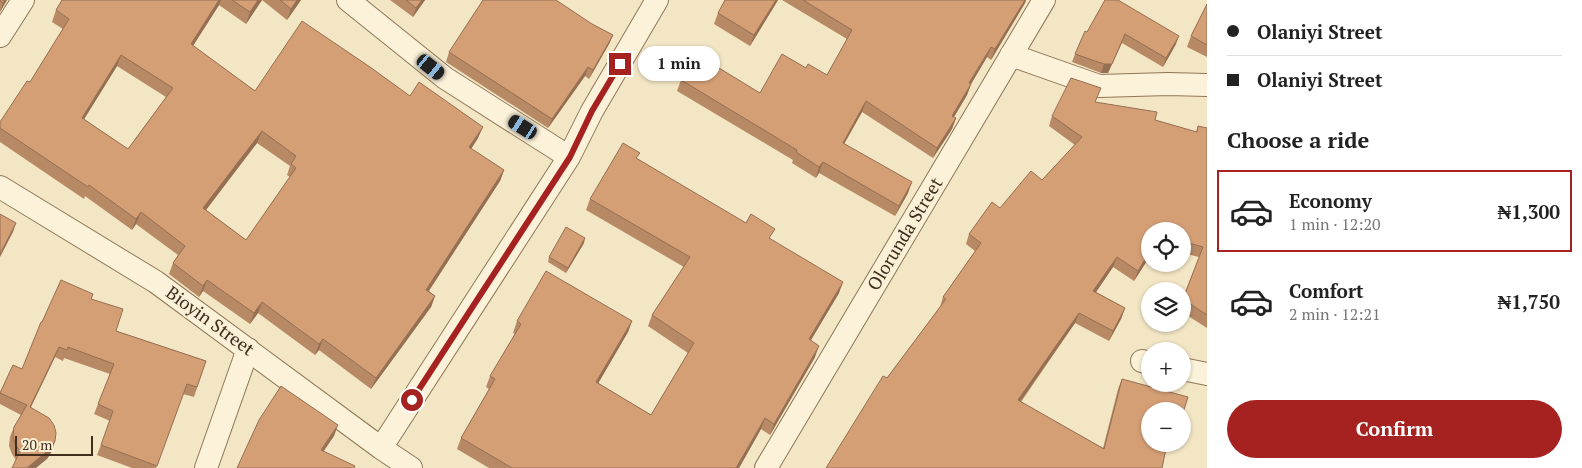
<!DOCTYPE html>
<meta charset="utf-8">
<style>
:root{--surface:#fff;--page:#f2f2f2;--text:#222;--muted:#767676;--line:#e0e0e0;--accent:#a62221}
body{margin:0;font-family:"PT Serif",serif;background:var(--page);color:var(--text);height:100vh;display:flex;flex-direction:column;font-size:19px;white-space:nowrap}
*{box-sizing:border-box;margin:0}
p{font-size:16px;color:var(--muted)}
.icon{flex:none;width:28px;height:28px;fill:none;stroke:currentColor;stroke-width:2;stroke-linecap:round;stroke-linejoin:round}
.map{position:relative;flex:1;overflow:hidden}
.drawer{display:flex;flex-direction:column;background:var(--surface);width:375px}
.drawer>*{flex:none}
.top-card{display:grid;align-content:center;height:110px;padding:0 20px;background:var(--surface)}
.buttons{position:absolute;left:1141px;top:222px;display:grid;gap:10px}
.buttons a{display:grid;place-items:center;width:50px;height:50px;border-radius:50%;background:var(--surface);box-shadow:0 1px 4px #0004;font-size:25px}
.scale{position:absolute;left:15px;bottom:12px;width:78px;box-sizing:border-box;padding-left:5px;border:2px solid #3f2e1e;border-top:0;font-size:14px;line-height:18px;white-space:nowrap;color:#3f2e1e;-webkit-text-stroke:4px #f9efd5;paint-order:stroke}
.end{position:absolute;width:22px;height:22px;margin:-11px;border:6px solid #a62221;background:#fff;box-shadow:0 0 0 2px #fff}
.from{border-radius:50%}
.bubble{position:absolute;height:35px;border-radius:18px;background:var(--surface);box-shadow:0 1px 4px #0004;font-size:16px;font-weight:800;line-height:35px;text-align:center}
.car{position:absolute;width:15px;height:30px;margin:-15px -8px;border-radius:6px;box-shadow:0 0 4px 1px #0007;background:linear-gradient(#222 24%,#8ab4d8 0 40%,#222 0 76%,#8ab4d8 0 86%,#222 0)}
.top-card b{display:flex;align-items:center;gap:18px;height:48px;font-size:19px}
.top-card b+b{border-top:1px solid var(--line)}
.top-card i{width:12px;height:12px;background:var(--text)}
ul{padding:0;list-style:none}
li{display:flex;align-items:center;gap:15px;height:82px;margin:0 10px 8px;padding:0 10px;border:2px solid transparent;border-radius:0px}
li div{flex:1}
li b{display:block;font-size:19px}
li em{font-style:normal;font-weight:800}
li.on{border-color:var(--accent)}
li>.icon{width:45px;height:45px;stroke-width:1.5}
h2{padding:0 20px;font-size:22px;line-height:60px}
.action{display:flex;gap:10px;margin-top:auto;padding:10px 20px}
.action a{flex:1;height:58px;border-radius:30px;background:var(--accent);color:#fff;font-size:20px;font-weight:800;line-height:58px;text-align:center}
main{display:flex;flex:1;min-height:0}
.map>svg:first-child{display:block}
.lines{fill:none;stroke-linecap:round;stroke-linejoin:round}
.street-casing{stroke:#907758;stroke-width:24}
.street{stroke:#fcf2d9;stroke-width:22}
.wall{fill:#b78965;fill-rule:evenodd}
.shaded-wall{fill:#956f53}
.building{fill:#d59f76;stroke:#956f53;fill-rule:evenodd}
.route{stroke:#a62221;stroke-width:6}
.labels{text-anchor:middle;stroke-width:4;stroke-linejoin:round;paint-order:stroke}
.street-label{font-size:18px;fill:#3f2e1e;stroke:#f9efd5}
</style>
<main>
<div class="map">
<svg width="1207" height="468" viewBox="0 0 1207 468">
<rect width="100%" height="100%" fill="#f3e6c4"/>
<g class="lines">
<g class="street-casing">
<path id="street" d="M348 0 445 78 569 157
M0 36 23 0
M1011 55 1099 86 1168 84 1207 85
M0 187 156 282 381 448 411 468
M1142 361 1150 363
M1182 369 1207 374
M381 448 569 157 592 111 657 0
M206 468 248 349
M766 468 1044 0"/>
</g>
<use href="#street" class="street"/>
</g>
<path class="wall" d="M0 0H7L0 12Z
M62 0H301L287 20 262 0 246 24 219 5 193 46 255 91 410 96 478 138 471 149 504 170 500 181 429 291 435 296 431 307 371 389 319 350 315 355 258 313 250 324 203 291 199 297 169 274 173 263 178 255 136 224 132 230 85 196 84 199 0 142V122L30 82 63 29 52 22 56 10ZM117 66 166 97 128 149 84 119ZM257 143 290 166 287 175 290 177 246 240 206 210Z
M390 0H425L413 17Z
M725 0H778L750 46 714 24 718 13Z
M782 0H1026L1025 3 991 60 987 57 971 84 967 95 954 117 956 118 952 129 933 158 862 112 844 144 908 193 895 216 819 173 816 178 792 163 793 160 677 91 681 80 760 93 806 68 827 75 847 39Z
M1105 0 1176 44 1163 67 1122 43 1108 73H1101L1072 62 1075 54Z
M1207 4V57L1187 47 1191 36Z
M592 24 613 35 609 44 589 79 585 76 548 128 446 62 449 52Z
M1095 102 1196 132 1198 126 1207 128V328L1182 312V300L1199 257 1182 253V231H1150V256L1134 281 1113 267 1096 292 1125 308 1121 319 1109 341 1075 323 1021 402 1103 448 1118 389 1122 379 1150 444H1175L1172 451 1166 449 1162 468 887 378 940 307 943 297 975 251 966 244 969 234 1042 180 1075 145 1049 126 1052 116Z
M637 159 771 239 839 293 811 340 815 357 770 435 761 429 739 468H489L457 449 461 438 489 389 486 387 490 376 515 334 513 333 517 321H632L628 332 598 383 651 415 688 353 648 326 652 315 684 267 586 210 590 199Z
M584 243 566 273 548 262 549 257Z
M91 300 116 331 206 361 194 397 183 394 156 468H132L97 455 110 421 94 414 110 374 64 358 63 361 55 357 31 407 52 451 47 459 16 460 12 454 9 446 10 437 14 427 21 415 0 404V393L13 365 22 369Z"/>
<path class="shaded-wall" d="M5 0H7L0 12 3 3Z
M219 0H221L219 5 187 55 191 44Z
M258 0H262L246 24 250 12Z
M297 0H301L287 20 291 9Z
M422 0H425L413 17 416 8Z
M776 0H778L750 46 754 35Z
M1025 0H1026L1025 3 991 60 995 49Z
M1125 34 1108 73H1101L1104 64Z
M613 35 609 44 589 79 593 70Z
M1179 36 1176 44 1163 67 1166 58Z
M991 47 987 57 971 84 967 95 948 127 952 116 969 83Z
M121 55 117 66 78 129 82 118Z
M588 67 585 76 548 128 552 119Z
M866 101 862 112 839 153 843 143Z
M956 118 952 129 933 158 937 148Z
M483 127 478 138 465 158 469 147Z
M262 131 257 143 199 219 203 208Z
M823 162 819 173 816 178 819 167Z
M504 170 500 181 422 301 426 290Z
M912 182 908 193 895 216 899 206Z
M141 212 136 224 132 230 136 219Z
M16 223 13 232 0 257V254Z
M585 238 584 243 566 273 568 268Z
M1150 251V256L1134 281 1138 271Z
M1117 257 1113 267 1090 301 1093 291Z
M207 280 203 291 199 297 203 286Z
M843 282 839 293 805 350 809 339Z
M435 296 431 307 371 389 376 378Z
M262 302 258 313 250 324 254 313Z
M1125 308 1121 319 1109 341 1113 331Z
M1079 313 1075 323 1014 410 1018 400Z
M632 321 628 332 592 394 596 382Z
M323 339 319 350 315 355 319 344Z
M819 346 815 357 770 435 774 424Z
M59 347 55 357 26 417 30 407Z
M765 418 761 429 739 468H736Z
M338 425 334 436 317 461 321 450Z
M55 441 52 451 47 459 36 468H27Z"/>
<path class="building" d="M0 0H5L3 3 0 1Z
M62 0H219L191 44 255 91 302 21 370 67 410 96 419 82 483 127 469 147 504 170 426 290 435 296 376 378 323 339 319 344 262 302 254 313 207 280 203 286 173 263 185 246 141 212 136 219 89 185 88 187 0 128V122L27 81 30 82 69 19 56 10ZM121 55 173 88 128 149 82 118ZM262 131 296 156 291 164 296 168 246 240 203 208Z
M232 0H258L250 12Z
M280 0H297L291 9Z
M406 0H422L416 8Z
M483 0H556L592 24 613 35 593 70 588 67 552 119 449 52Z
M725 0H776L754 35 718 13Z
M803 0H1025L995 49 991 47 969 83 971 84 952 116 956 118 937 148 866 101 843 143 912 182 899 206 823 162 819 167 796 152 797 150 681 80 696 54 760 93 782 54 806 68 808 64 827 75 852 30Z
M1105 0H1118L1179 36 1166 58 1125 34 1112 64H1104L1075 54 1085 31 1087 32Z
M1207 4V45L1191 36Z
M1071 78 1101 88 1095 102 1157 112 1155 120 1197 132 1198 126 1207 128V315L1183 299 1203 247 1182 241V231H1150V251L1138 271 1117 257 1093 291 1125 308 1113 331 1079 313 1018 400 1104 449 1122 379 1188 397 1182 416V411H1150V444H1167L1162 468H826L883 376 887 378 946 299 943 297 981 243 969 234 992 202 1000 208 1031 171 1042 180 1082 137 1052 116Z
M623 143 640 153 636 158 746 223 751 214 775 229 769 238 843 282 809 339 819 346 774 424 765 418 736 468H512L461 438 495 379 490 376 521 324 517 321 546 271 632 321 596 382 651 415 694 343 652 315 690 257 590 199Z
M0 214 16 223 0 254Z
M566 227 585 238 568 268 549 257Z
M61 280 93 294 91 299 123 309 116 331 206 361 197 387 187 384 157 466 101 445 113 411 98 404 114 364 68 347 67 350 59 347 30 407 49 418 54 425 56 433 55 441 51 448 27 468H12L20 451 15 444 13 436 14 427 27 405 0 393 13 365 22 369 41 322H42Z
M281 386 338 425 321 450 355 466 354 468H237L259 420Z"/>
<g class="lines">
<path class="route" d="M412 400 570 157 592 111 620 64"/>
</g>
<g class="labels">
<g class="street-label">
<text transform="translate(905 234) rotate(-59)" y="6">Olorunda Street</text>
<text transform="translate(210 321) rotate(36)" y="6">Bioyin Street</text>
</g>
</g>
</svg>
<div class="buttons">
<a><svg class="icon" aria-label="locate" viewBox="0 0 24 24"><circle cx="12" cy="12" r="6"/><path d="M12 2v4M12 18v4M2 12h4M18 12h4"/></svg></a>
<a><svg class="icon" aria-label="layers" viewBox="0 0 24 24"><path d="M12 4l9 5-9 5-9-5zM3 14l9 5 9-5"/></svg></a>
<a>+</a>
<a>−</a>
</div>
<div class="scale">20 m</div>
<i class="end from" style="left:412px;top:400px"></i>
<i class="end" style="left:620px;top:64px"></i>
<div class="bubble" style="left:638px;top:46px;width:82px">1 min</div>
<i class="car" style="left:431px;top:67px;rotate:129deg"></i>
<i class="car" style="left:523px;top:127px;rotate:302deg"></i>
</div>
<section class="drawer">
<div class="top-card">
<b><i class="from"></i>Olaniyi Street</b>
<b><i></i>Olaniyi Street</b>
</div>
<h2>Choose a ride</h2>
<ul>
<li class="on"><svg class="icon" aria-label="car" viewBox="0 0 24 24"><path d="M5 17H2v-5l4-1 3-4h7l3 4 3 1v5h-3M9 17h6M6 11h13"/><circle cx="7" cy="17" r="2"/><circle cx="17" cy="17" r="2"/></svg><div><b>Economy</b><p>1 min · 12:20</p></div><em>₦1,300</em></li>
<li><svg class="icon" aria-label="car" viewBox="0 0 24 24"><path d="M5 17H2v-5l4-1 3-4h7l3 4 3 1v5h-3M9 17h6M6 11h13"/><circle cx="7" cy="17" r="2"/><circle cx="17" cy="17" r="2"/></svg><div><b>Comfort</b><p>2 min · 12:21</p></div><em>₦1,750</em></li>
</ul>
<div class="action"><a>Confirm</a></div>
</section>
</main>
